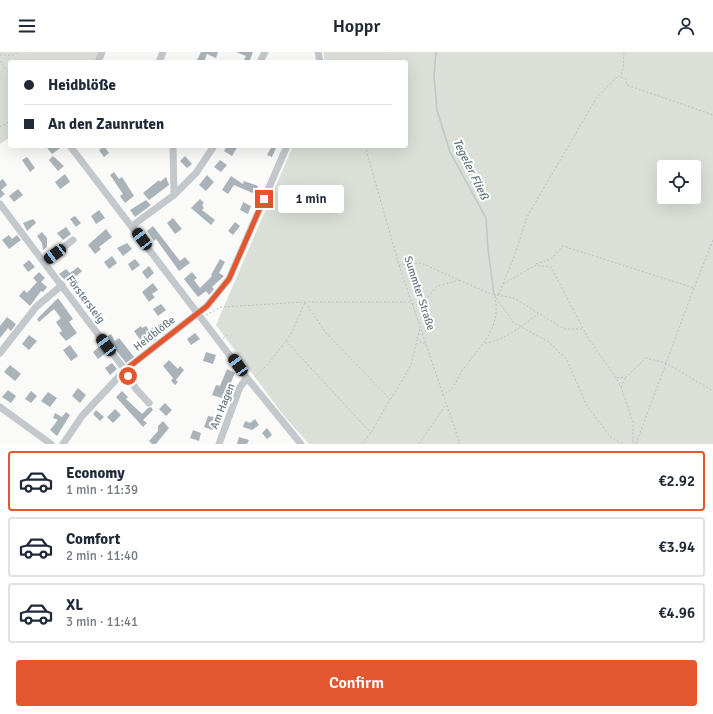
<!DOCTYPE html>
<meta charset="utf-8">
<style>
:root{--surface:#fff;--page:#f2f2f3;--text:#1f2937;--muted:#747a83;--line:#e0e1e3;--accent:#e4572e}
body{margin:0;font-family:Signika,sans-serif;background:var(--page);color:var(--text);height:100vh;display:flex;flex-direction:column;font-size:15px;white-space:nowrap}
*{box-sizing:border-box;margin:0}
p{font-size:13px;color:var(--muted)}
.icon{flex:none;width:22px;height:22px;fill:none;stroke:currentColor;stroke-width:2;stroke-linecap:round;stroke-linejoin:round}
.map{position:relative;height:392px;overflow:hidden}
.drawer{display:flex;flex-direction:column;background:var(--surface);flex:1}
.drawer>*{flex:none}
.banner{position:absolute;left:8px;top:8px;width:400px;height:88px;border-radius:4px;box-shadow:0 4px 16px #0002;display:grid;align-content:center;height:88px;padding:0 16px;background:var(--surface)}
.controls{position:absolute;left:657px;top:108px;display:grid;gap:8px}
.controls a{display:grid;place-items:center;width:44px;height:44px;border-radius:4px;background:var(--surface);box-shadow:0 4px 16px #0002;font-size:20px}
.end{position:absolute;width:18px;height:18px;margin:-9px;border:5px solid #e4572e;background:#fff;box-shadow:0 0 0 2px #fff}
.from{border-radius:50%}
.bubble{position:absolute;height:28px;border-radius:4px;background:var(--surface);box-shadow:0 4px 16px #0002;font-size:13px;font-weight:600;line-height:28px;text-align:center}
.car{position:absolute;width:12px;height:24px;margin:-12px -6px;border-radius:5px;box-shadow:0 0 3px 1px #0007;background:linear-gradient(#222 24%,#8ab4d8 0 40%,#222 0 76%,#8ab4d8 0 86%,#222 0)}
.banner b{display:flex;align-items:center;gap:14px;height:38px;font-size:15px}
.banner b+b{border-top:1px solid var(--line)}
.banner i{width:10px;height:10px;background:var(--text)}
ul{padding:7px 0 0;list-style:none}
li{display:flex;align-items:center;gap:12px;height:60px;margin:0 8px 6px;padding:0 8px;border:2px solid var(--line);border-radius:4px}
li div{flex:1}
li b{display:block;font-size:15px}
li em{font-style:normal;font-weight:600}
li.selected{border-color:var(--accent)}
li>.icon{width:36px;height:36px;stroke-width:1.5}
.button{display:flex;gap:8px;margin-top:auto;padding:8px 16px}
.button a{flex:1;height:46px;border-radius:4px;background:var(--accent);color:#fff;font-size:16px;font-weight:600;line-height:46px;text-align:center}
header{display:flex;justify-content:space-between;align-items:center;height:52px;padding:0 16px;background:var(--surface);font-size:18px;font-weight:600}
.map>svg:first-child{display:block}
.green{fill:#dadfd7;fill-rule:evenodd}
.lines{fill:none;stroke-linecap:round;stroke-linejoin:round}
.stream{stroke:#bbc7cb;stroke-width:1.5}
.building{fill:#aab3b9}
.path{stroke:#bbbfc2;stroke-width:1;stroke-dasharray:2 2;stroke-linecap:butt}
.minor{stroke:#c3c8cc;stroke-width:7}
.route{stroke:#e4572e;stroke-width:5}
.labels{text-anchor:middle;stroke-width:4;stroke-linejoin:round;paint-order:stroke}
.street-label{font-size:11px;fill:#657683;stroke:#fff}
.water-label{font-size:12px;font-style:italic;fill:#60757c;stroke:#fff}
</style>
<header><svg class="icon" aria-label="menu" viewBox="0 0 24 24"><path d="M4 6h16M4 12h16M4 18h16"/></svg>Hoppr<svg class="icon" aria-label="person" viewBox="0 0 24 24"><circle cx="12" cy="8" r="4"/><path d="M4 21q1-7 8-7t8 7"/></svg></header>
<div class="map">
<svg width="713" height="392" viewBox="0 0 713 392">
<rect width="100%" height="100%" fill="#fafaf8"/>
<path class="green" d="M0 0H99L95 10H10V85L0 92Z
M323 0H713V392H309L284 364 216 273 293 94H406V10H325ZM664 115H694V145H664Z"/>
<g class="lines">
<path class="stream" d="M436 0 434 23 437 58 450 100 486 166 488 197 494 242"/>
</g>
<path class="building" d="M201 0H218L216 6 207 2 204 10H196Z
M236 0H253L249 10H243L246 4Z
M49 94H63L52 102 47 96Z
M104 94 109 101 104 105 99 98Z
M227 94H238L232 104 224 99Z
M272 94 276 96 272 105 267 103Z
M53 104 64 114 58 119 49 108Z
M185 104 192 112 187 116 180 109Z
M27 105 35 116 30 120 22 108Z
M220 108 227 113 221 120 214 115Z
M114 120 119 127 122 125 134 144 125 151 120 144 123 142 110 123Z
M65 122 70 130 60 137 55 130Z
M207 123 214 130 206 139 199 133Z
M231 124 243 132 244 129 258 134 255 142 234 133 228 142 222 138Z
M166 125 169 133 149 148 143 141 159 128 160 130Z
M3 127 7 133 1 138 5 142 0 146V129Z
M18 137 23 143 14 150 9 144Z
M200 147 204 151 202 153 204 156 202 158 215 168 211 173 191 156Z
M146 148 151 153 135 165 130 158Z
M243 150 251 154 248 162 240 158Z
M99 158 105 166 96 172 91 164Z
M75 164 81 171 76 175 70 167Z
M173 166 182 177 175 182 167 171Z
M33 167 36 171 27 179 23 171Z
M235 170 240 174 233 183 228 179Z
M153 174 180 209 185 205 190 211 179 219 156 187 154 189 147 179Z
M66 175 71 182 63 188 57 181Z
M106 177 112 185 99 195 101 197 95 202 88 193Z
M42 180 47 186V195L43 198 42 191 37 184Z
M9 183 12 187 17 183 21 188 9 197 2 188Z
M127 191 132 197 123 204 117 196Z
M112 204 117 211 109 217 104 210Z
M135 207 140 213 132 219 128 212Z
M220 207 225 210 219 221 224 224 212 235 214 237 209 243 206 239 198 245 184 227 192 220 197 226 194 228 200 236 212 224 211 223Z
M29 208 35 215 28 220 23 213Z
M149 214 154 221 147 227 142 220Z
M78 215 82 219 72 228 69 225 65 228 59 222 66 217 70 221Z
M39 220 45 226 41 230 47 235 43 240 41 239 30 254 19 244 24 238 27 241 37 230 33 226Z
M153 231 158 238 152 242 155 245 149 250 142 240Z
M58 246 73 267 69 270 77 281 66 289 59 281 62 279 56 270 61 266 54 257 39 270 37 267Z
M161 252 166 258 158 264 153 257Z
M7 265 16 272 11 279 8 276 0 286V274Z
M163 268 170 276 163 281 161 278 154 283 157 287 153 290 148 283 141 289 134 279 141 274 142 276 146 274 149 278Z
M195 281 200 287 191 293 187 287Z
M111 282 115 289 119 286 134 305 126 311 106 285Z
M29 283 37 289 29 298 22 292Z
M70 293 78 304 71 309 63 298Z
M100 294 106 301 98 307 93 300Z
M206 300 216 303 213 312 203 309Z
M169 308 178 317 180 314 184 318 176 328 178 330 175 333 171 329 173 326 163 314Z
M112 311 117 317 110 323 105 316Z
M10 313 21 322 15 329 4 320Z
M227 317 235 321 229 335 230 340 223 342 222 346 212 343 216 333 220 334Z
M78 336 86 343 80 351 72 344Z
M8 338 16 344 11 351 2 345Z
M31 339 37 344 31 351 25 347Z
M122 339 128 345 126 347 142 362 148 356 151 355 153 358 143 368 147 371 143 375 116 345Z
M48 340 57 346 50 355 41 349Z
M165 351 172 358 166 364 159 357Z
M115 357 121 363 113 371 107 365Z
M96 358 104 365 100 369 93 362Z
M66 360 70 363 57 384 50 378 58 368 53 366 55 361 62 365Z
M208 364 220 366 218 371 216 370 213 378 204 375Z
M255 367 259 373 252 378 243 375 245 369 250 371Z
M163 369 169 376 156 392H152L149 389 158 379V374Z
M267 376 272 383 267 387 262 381Z
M193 378 201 381 199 389 190 386Z
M239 385 249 388 247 392H237Z"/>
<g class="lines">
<path class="path" d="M0 3H14L18 0
M0 9 10 22
M621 25 626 27 627 33 713 63
M0 75 6 72 10 68
M365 94 399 213 460 392
M536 212 551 207 563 194 694 236
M399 213 421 211 493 243
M503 232 536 213 551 215 587 284 616 326 621 335 633 370V392
M494 243 499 242 514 205 527 165 597 45 617 25 621 24 623 16 624 0
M494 243 514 271 549 290 567 308 587 354 610 384 622 392
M497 243 514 246 564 277H582
M412 252 422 253 437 234 460 228
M206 263 221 255 305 250H411
M223 286 228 283
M417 287 420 277
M286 289 371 381
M485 291C504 289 523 273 538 262
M255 325 270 310 291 282 305 250 326 281 390 347 371 381 361 392
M617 326 626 325 646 306 666 311 713 339
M621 335 626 325
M442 344C458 334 455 328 465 315 481 292 501 278 495 245
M391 347 411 313 417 288 425 292
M419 392 445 354
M636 392 694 236 713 188"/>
<path class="minor" d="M318 0 320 10
M98 10 102 0
M159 10 163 0
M260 10 265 0
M70 94 247 326 301 392
M173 94 174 143
M0 152 125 318 136 337 149 351
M132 174 174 143 196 121 214 94
M44 210 73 188
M0 301 36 255 62 233
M0 355 51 392
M63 392 82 364 125 318 207 254 229 227 287 94
M219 392 240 335 247 326"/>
</g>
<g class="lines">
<path class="route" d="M128 324 125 318 207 254 229 227 264 147"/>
</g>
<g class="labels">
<g class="street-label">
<text transform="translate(420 241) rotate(72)" y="4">Summter Straße</text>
<text transform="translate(86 247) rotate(53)" y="4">Förstersteig</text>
<text transform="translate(154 281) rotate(-38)" y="4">Heidblöße</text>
<text transform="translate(222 354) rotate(-68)" y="4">Am Hagen</text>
</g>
<g class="water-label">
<text transform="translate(471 117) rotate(64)" y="4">Tegeler Fließ</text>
</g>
</g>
</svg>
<div class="controls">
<a><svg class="icon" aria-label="locate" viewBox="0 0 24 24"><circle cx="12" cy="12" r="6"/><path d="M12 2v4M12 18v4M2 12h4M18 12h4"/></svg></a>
</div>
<i class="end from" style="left:128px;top:324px"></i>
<i class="end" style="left:264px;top:147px"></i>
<div class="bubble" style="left:278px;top:133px;width:66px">1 min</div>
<i class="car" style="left:142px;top:187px;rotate:323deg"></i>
<i class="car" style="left:55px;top:202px;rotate:233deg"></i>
<i class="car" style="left:106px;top:293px;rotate:323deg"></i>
<i class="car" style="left:238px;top:313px;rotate:324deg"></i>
<div class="banner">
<b><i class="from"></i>Heidblöße</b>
<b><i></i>An den Zaunruten</b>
</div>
</div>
<section class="drawer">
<ul>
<li class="selected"><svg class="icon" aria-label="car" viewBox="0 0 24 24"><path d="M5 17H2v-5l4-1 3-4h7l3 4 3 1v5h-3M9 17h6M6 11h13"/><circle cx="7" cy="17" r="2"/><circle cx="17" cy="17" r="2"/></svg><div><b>Economy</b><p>1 min · 11:39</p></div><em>€2.92</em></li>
<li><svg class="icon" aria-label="car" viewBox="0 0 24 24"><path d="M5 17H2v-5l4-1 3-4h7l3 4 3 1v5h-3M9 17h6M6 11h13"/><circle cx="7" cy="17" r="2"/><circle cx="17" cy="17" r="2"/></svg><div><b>Comfort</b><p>2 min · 11:40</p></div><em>€3.94</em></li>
<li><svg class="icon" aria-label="car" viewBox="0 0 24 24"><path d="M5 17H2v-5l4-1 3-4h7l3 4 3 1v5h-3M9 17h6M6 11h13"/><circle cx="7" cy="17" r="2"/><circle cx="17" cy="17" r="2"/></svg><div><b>XL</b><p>3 min · 11:41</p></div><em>€4.96</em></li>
</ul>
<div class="button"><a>Confirm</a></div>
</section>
